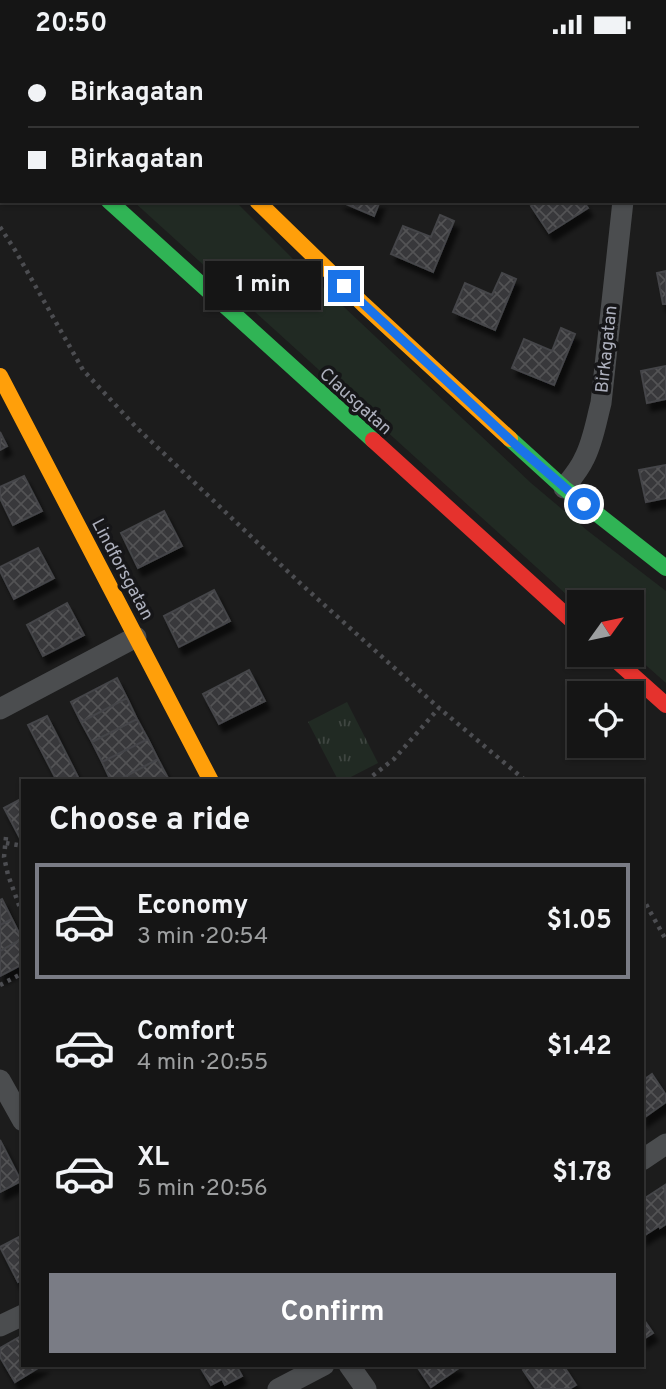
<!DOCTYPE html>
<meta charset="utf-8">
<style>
:root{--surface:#151515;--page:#222;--text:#f1f3f6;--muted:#9d9fa0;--line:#343434;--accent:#7a7c85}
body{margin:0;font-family:Overpass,sans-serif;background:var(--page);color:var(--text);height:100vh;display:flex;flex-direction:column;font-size:26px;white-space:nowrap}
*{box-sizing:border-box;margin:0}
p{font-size:23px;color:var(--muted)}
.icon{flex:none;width:38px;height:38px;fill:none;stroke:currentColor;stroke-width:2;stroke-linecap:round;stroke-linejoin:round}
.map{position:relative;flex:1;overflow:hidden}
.sheet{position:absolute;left:21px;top:730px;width:623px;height:588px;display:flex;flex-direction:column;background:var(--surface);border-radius:0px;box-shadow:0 2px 5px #0004,0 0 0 2px var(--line)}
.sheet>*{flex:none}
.banner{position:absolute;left:0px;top:0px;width:667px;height:154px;box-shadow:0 2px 5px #0004,0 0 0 2px var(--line);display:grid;align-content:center;height:154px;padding:0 28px;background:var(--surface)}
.needle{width:46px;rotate:57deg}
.fabs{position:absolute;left:567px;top:541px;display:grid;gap:14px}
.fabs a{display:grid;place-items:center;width:77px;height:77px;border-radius:0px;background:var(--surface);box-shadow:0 2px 5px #0004,0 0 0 2px var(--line);font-size:35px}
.end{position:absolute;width:32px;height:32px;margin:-16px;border:9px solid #1a73e8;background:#fff;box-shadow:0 0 0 4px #fff}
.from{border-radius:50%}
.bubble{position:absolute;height:49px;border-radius:0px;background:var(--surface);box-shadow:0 2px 5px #0004,0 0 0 2px var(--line);font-size:23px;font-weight:700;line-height:49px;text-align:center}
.banner b{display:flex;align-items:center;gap:24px;height:66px;font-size:26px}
.banner b+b{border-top:2px solid var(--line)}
.banner i{width:18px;height:18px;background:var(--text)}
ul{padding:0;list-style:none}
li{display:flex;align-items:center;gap:21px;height:116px;margin:0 14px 10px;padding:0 14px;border:4px solid transparent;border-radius:0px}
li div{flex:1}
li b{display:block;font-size:26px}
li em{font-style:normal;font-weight:700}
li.current{border-color:var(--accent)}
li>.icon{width:63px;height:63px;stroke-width:1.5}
h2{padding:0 28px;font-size:32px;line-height:84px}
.button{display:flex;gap:14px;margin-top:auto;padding:14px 28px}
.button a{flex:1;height:80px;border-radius:0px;background:var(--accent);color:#fff;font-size:28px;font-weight:700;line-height:80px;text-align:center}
.status{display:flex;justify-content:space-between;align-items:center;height:49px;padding:0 35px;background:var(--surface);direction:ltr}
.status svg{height:19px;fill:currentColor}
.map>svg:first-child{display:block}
.grass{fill:#212a23}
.park{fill:url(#park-tufts)}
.building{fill:url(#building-cross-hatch);stroke:#444548;stroke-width:2;filter:url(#shadow)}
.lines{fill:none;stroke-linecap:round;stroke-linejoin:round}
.path{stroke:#4c4d51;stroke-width:4.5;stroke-dasharray:3.5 5;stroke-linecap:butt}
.street{stroke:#4b4d4f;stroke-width:21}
.fast{stroke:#30b455;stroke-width:16}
.slow{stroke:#ff9f0a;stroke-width:16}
.jam{stroke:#e5322d;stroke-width:16}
.route{stroke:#1a73e8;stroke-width:9}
.labels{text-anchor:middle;stroke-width:7;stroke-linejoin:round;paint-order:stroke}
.street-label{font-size:18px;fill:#adb0bd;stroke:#161618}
</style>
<div class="status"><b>20:50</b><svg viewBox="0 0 49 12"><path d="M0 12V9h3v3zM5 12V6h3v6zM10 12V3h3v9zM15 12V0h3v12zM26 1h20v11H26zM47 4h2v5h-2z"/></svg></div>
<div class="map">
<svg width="666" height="1340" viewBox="0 0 666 1340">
<defs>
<pattern id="park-tufts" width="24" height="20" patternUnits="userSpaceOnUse" patternTransform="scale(1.75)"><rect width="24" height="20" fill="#212a23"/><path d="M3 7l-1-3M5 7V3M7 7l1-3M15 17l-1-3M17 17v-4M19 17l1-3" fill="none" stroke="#3f4641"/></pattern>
<pattern id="building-cross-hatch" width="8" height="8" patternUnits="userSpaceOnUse" patternTransform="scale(1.75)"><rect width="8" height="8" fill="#38383a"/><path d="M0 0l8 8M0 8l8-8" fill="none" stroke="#525255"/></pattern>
<filter id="shadow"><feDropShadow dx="4.5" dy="8" stdDeviation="2" flood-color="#0009"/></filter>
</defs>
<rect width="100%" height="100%" fill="#1c1c1c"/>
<path class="grass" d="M0 0H108L109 2H2V29L0 27Z
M133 152H235L293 210 531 434 588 482 666 542V634L632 604V553H579V557Z"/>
<path class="park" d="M347 653 378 714 345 731H338L308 673Z"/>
<path class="building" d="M231 0H272L273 2H232Z
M565 0H604L605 2H563Z
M339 152H380L374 167Z
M539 152H583L588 159 549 184 531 157Z
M440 166 454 172 433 223 391 205 403 177 431 188Z
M666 222V255H663L657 224Z
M502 224 516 230 495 281 453 263 465 234 492 246Z
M561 279 575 285 554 336 512 319 524 290 552 302Z
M666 317V350L647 354 641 322Z
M0 383 7 397 0 401Z
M666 416V449L646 453 639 421Z
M24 427 42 462 13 476 0 449V438Z
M164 462 182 497 138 519 121 484Z
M38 499 54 529 14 550 0 522V518Z
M214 541 230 572 179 598 164 567Z
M67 554 84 586 43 607 27 576Z
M249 621 265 652 219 675 203 645Z
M117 629 127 649 81 673 71 653Z
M127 649 137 670 92 693 81 673Z
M47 667 80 732H57L28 676Z
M137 670 148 690 102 713 92 693Z
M148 690 158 710 117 732H111L102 713Z
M158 710 169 731 167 732H117Z
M23 749V793H22L4 759Z
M2 850 12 870 0 876V851Z
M12 870 22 890 0 902V876Z
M22 890 23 915 0 927V902Z
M652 1025 666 1046V1053L642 1070V1032Z
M0 1091 21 1132 0 1143Z
M665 1136 666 1175 660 1179 659 1177 642 1188V1151Z
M23 1186V1231L18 1233 0 1198Z
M642 1268 653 1284 642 1291Z
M23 1286V1316H43L15 1333 0 1308V1299Z
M199 1316H236L242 1327 225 1336 222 1330 211 1336Z
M416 1316H457L459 1319 431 1338Z
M531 1316H563L576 1336 569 1340H536L523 1321Z"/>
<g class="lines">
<path class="path" d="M506 0 507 2
M423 2 424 0
M0 178 15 201 83 321 136 378 301 535 439 659 526 732
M366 732 394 710 439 659
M6 788 4 808 8 826 23 867
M6 794 23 797
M642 848 666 891
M0 936 23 924"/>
<path class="street" d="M125 0 127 2
M564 439C571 430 579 421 584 410 593 393 596 373 601 354L623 152
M0 660 136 588
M0 1031 23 1072
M642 1111 666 1095
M0 1277 23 1266
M349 1316 366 1340
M278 1340 324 1316"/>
<path class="fast" d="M0 49 2 51
M109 152 373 391
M510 390 564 439 666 519"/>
<path class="slow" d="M257 152 363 255 510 390
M0 327 211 732"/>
<path class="jam" d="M373 391 579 578
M610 606 666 656"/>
</g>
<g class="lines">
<path class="route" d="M344 237 518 398 584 455"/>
</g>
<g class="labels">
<g class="street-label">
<text transform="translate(606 300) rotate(-84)" y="6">Birkagatan</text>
<text transform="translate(356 352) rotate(42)" y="6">Clausgatan</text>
<text transform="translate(123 520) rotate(62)" y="6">Lindforsgatan</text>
</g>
</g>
</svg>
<div class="fabs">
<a><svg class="needle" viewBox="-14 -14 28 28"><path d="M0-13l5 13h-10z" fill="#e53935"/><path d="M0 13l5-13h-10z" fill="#9d9fa0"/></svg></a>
<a><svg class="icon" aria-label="locate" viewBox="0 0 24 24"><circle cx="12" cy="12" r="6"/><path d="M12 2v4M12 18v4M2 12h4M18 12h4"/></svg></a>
</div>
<i class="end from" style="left:584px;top:455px"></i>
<i class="end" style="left:344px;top:237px"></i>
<div class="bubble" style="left:205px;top:212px;width:116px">1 min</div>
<div class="banner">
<b><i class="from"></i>Birkagatan</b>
<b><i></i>Birkagatan</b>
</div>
<section class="sheet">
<h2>Choose a ride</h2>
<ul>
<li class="current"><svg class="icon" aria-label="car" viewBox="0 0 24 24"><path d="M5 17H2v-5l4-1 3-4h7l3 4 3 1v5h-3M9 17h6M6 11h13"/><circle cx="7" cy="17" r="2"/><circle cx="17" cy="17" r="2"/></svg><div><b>Economy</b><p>3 min · 20:54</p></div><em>$1.05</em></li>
<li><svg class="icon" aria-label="car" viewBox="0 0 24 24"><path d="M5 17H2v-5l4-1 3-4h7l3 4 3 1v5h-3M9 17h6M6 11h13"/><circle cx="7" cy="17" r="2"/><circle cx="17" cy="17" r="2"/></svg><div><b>Comfort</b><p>4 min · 20:55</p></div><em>$1.42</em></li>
<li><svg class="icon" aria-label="car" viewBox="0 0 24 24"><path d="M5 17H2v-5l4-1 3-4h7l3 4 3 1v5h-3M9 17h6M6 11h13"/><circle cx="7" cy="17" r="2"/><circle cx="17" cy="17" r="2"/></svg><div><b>XL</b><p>5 min · 20:56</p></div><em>$1.78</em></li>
</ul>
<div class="button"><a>Confirm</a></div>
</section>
</div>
